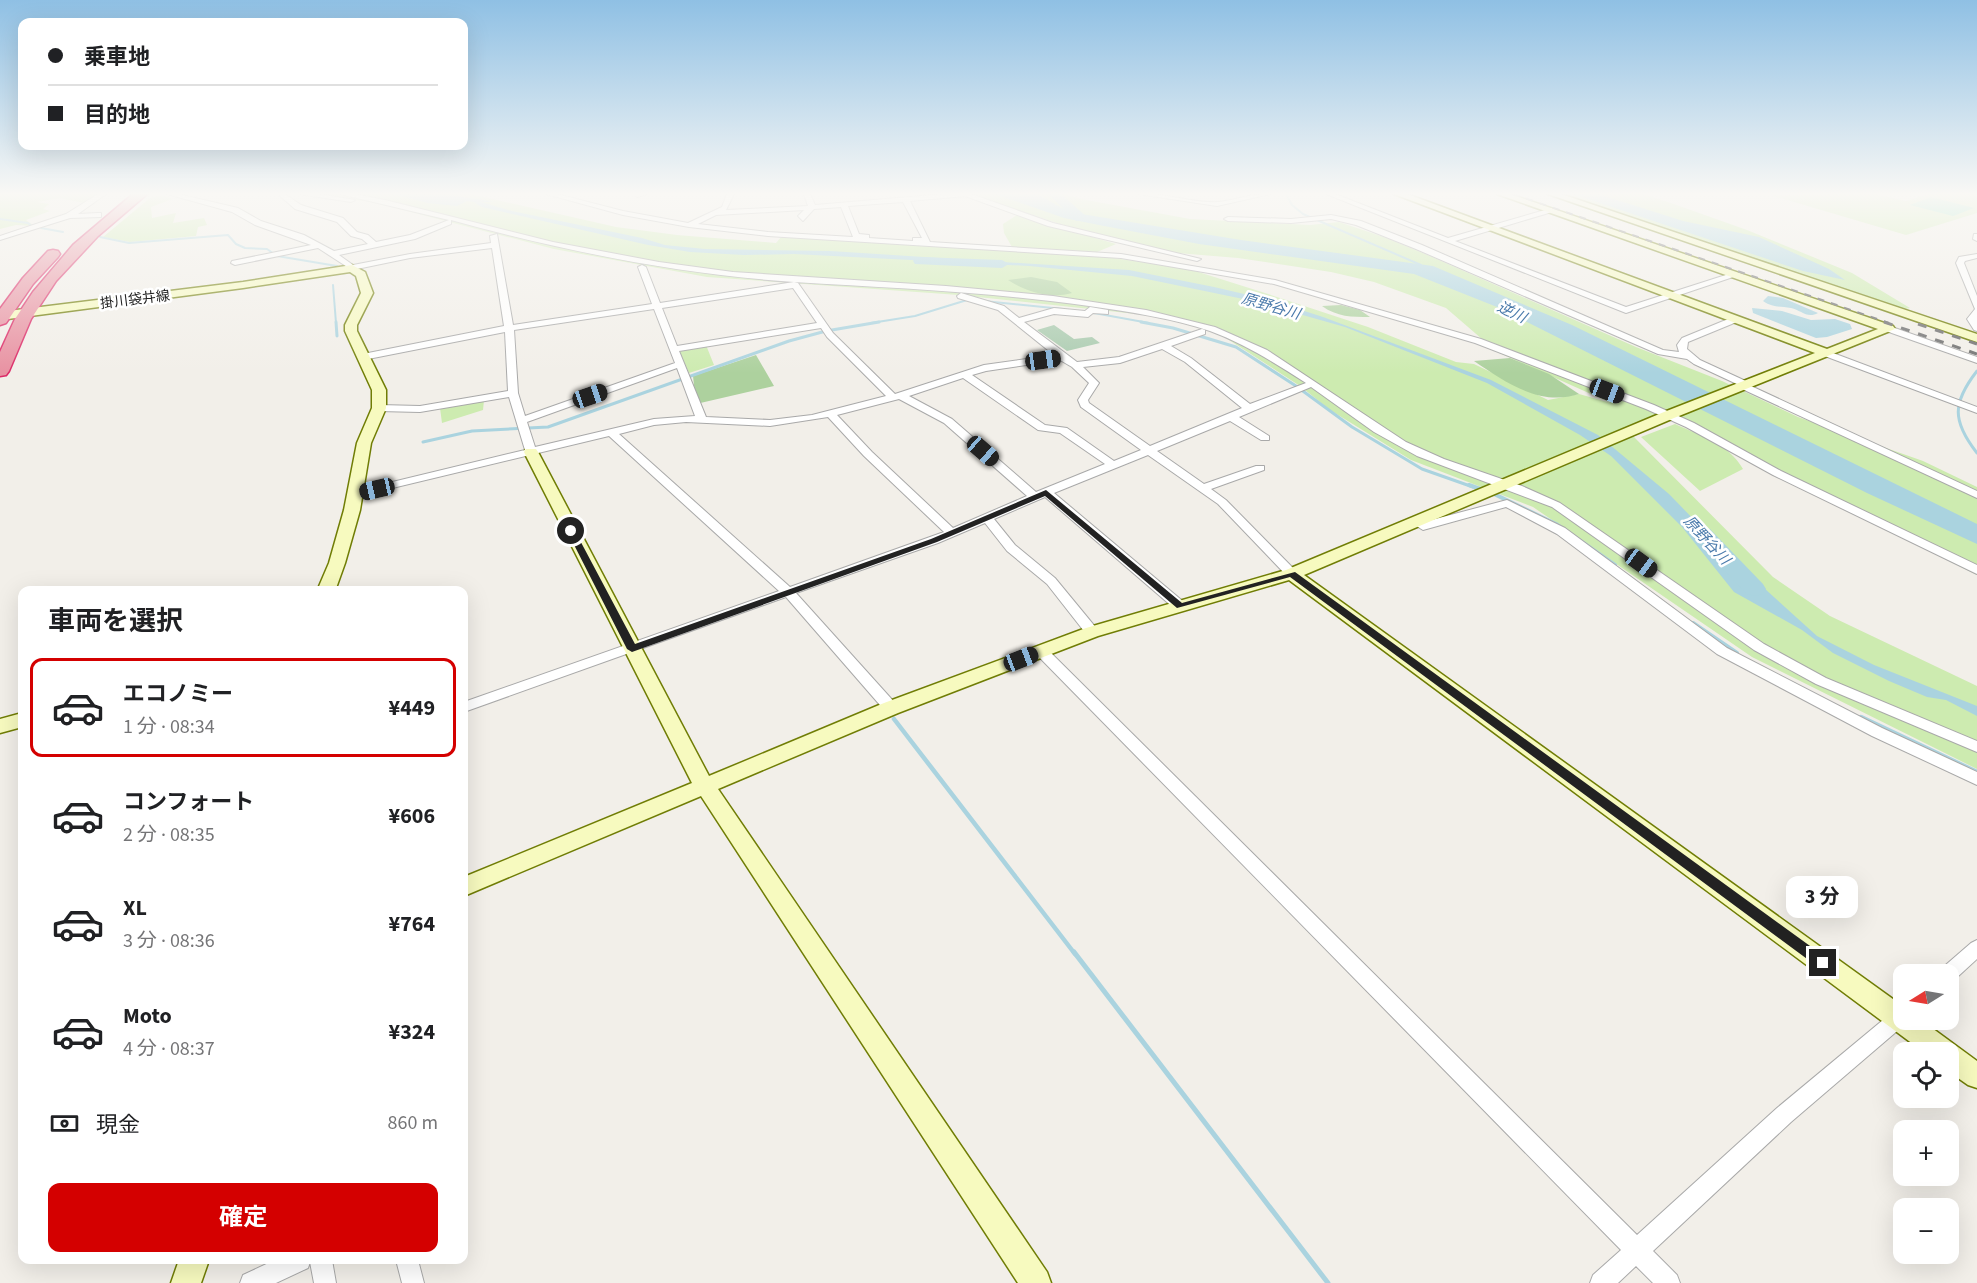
<!DOCTYPE html>
<html lang="ja">
<meta charset="utf-8">
<style>
:root{--surface:#fff;--page:#f6f6f6;--text:#202124;--muted:#757577;--line:#e0e0e0;--accent:#d40000}
body{margin:0;font-family:"Source Sans 3","Noto Sans JP",sans-serif;background:var(--page);color:var(--text);height:100vh;display:flex;flex-direction:column;font-size:22px;white-space:nowrap}
*{box-sizing:border-box;margin:0}
p{font-size:20px;color:var(--muted)}
.icon{flex:none;width:33px;height:33px;fill:none;stroke:currentColor;stroke-width:2;stroke-linecap:round;stroke-linejoin:round}
.map{position:relative;flex:1;overflow:hidden}
.sheet{position:absolute;left:18px;top:586px;width:450px;height:678px;display:flex;flex-direction:column;background:var(--surface);border-radius:12px;box-shadow:0 6px 24px #0002}
.sheet>*{flex:none}
.guide{position:absolute;left:18px;top:18px;width:450px;height:132px;border-radius:12px;box-shadow:0 6px 24px #0002;display:grid;align-content:center;height:132px;padding:0 30px;background:var(--surface)}
.needle{width:39px;rotate:259deg}
.buttons{position:absolute;left:1893px;top:964px;display:grid;gap:12px}
.buttons a{display:grid;place-items:center;width:66px;height:66px;border-radius:12px;background:var(--surface);box-shadow:0 6px 24px #0002;font-size:30px}
.end{position:absolute;width:27px;height:27px;margin:-14px;border:8px solid #222;background:#fff;box-shadow:0 0 0 3px #fff}
.from{border-radius:50%}
.bubble{position:absolute;height:42px;border-radius:12px;background:var(--surface);box-shadow:0 6px 24px #0002;font-size:20px;font-weight:700;line-height:42px;text-align:center}
.car{position:absolute;width:18px;height:36px;margin:-18px -9px;border-radius:8px;box-shadow:0 0 4px 2px #0007;background:linear-gradient(#222 24%,#8ab4d8 0 40%,#222 0 76%,#8ab4d8 0 86%,#222 0)}
.guide b{display:flex;align-items:center;gap:21px;height:57px;font-size:22px}
.guide b+b{border-top:2px solid var(--line)}
.guide i{width:15px;height:15px;background:var(--text)}
ul{padding:0;list-style:none}
li{display:flex;align-items:center;gap:18px;height:99px;margin:0 12px 9px;padding:0 18px;border:3px solid transparent;border-radius:12px}
li div{flex:1}
li b{display:block;font-size:22px}
li em{font-style:normal;font-weight:700}
li.active{border-color:var(--accent)}
li>.icon{width:54px;height:54px;stroke-width:1.5}
h2{padding:0 30px;font-size:27px;line-height:72px}
.pay{display:flex;align-items:center;gap:15px;height:66px;padding:0 30px;font-size:22px}
.pay p{margin-inline-start:auto}
.primary-button{display:flex;gap:12px;margin-top:auto;padding:12px 30px}
.primary-button a{flex:1;height:69px;border-radius:12px;background:var(--accent);color:#fff;font-size:24px;font-weight:700;line-height:69px;text-align:center}
.map>svg:first-child{display:block}
.grass{fill:#cdebb0}
.forest{fill:#add19e}
.cemetery{fill:#aacbaf}
.pitch{fill:#88e0be}
.water{fill:#aad3df}
.lines{fill:none;stroke-linecap:round;stroke-linejoin:round}
.stream-far4{stroke:#aad3df;stroke-width:2}
.stream-far3{stroke:#aad3df;stroke-width:3}
.stream-far2{stroke:#aad3df;stroke-width:4}
.stream-far1{stroke:#aad3df;stroke-width:4.5}
.stream{stroke:#aad3df;stroke-width:5}
.river{fill:#aad3df;fill-rule:evenodd}
.street-casing{stroke:#a9a9a9;stroke-width:2}
.secondary-casing{stroke:#707d05;stroke-width:3}
.highway-casing{stroke:#dc2a67;stroke-width:3}
.street{fill:#fff;fill-rule:evenodd}
.secondary{fill:#f7fabf;fill-rule:evenodd}
.highway{fill:#e892a2;fill-rule:evenodd}
.rail-far1{stroke:#707070;stroke-width:2;stroke-dasharray:7 7;stroke-linecap:butt}
.rail{stroke:#707070;stroke-width:3;stroke-dasharray:9 9;stroke-linecap:butt}
.route{fill:#222}
.labels{text-anchor:middle;stroke-width:5;stroke-linejoin:round;paint-order:stroke}
.far-street-label{font-size:14px;fill:#222;stroke:#fff}
.far-water-label{font-size:15px;font-style:italic;fill:#4a7aab;stroke:#fff}
</style>
<div class="map">
<svg width="1977" height="1283" viewBox="0 0 1977 1283">
<rect width="100%" height="100%" fill="#f2efe9"/>
<path class="grass" d="M0 194H99L84 203 60 198 37 202 49 204 43 209 50 211 26 220 34 226 16 225 0 229Z
M303 194H470L616 227 677 235 776 243 781 237 1100 256 1189 269 1265 293 1368 327 1456 362 1474 364 1548 400 1579 394 1611 403 1497 352 1446 308 1374 282 1331 272 1238 258 1165 252 1075 229 969 194H1064L1081 199 1190 219 1310 225 1339 222 1384 237 1430 256 1636 347 1722 381 1798 417 1923 461 1977 487V575L1820 496 1690 425 1649 414 1655 416 1633 436 1773 577 1830 616 1977 686V769L1752 657 1533 507 1411 460 1330 410 1300 386 1212 329 1164 317 959 295 707 277 554 249 372 202Z
M1562 194H1643L1671 203 1747 230 1852 273 1910 308 1905 309Z
M1875 194 1906 201 1929 194H1977V213L1906 235 1770 195Z
M162 195 172 199 151 207 152 218 176 213 173 223 204 218 207 225 198 227 196 236 130 242 103 237 150 198Z
M1017 215 1116 244 1097 252 1012 247 1004 233 1003 224Z
M706 345 714 365 689 373 679 350Z
M484 400 483 410 442 423 440 408Z
M1675 424C1701 436 1728 443 1743 469L1700 491 1641 437Z"/>
<path class="forest" d="M1031 277 1057 282 1072 293C1050 299 1026 292 1008 280Z
M1341 305 1360 310 1370 317C1352 317 1337 317 1322 306Z
M756 355 774 386 696 404 693 376Z
M1510 358 1549 374 1579 394C1540 407 1505 382 1474 361Z"/>
<path class="cemetery" d="M1054 325 1074 339 1092 337 1100 343 1067 351 1037 330Z"/>
<path class="pitch" d="M1931 197 1974 208 1953 216 1910 205Z"/>
<path class="water" d="M393 194C428 194 458 194 493 202H481L512 211 642 238 665 245 705 249 830 251 1129 270 1214 287 1270 300 1323 317 1491 380 1598 435 1669 494 1733 560 1817 636 1874 665 1977 706V716L1946 700 1927 697 1889 681 1833 653 1802 630 1734 592 1682 527 1611 456 1580 435 1487 383 1345 327 1253 301 1132 276 1029 266 794 254 744 255 690 252 648 245 482 207 474 202 467 201 457 206 428 203Z
M995 194H1037L1069 212 1241 240 1433 266 1572 325 1977 524V544L1867 493 1497 307 1414 274 1199 244 1099 225 1064 218Z
M1573 194H1598L1683 221 1759 237 1829 269 1845 280 1803 271Z
M1768 296 1783 298 1818 313C1807 319 1801 310 1791 308 1780 306 1773 308 1763 301Z
M1752 308 1782 311 1811 320 1835 319 1850 324 1852 329 1827 337 1816 338 1753 313Z"/>
<g class="lines">
<path class="stream-far4" d="M1286 194 1292 205 1303 214 1421 265
M0 219 28 223 33 227
M41 228 63 232
M100 237 129 243 228 235 236 244 245 248 267 249 277 256 337 266
M333 285 336 323
M984 301 1063 309
M1094 313 1149 323
M871 323 915 316 967 300"/>
<path class="stream-far3" d="M336 322 337 336
M1141 322 1173 328 1236 347 1296 386 1352 427 1422 469 1473 487
M1977 371C1952 403 1952 421 1977 453
M423 442 472 431 548 427 789 341 826 331 879 322"/>
<path class="stream-far2" d="M1469 485 1483 490
M1490 492 1556 524 1615 565
M1693 623 1737 653"/>
<path class="stream-far1" d="M1861 717 1977 772
M894 719 1075 954"/>
<path class="stream" d="M1074 952 1328 1283"/>
<path class="river" d="M1048 194H1061L1088 218 1086 221H1076Z
M920 257 1002 260 1009 264 1002 268 915 264 913 261 915 258Z
M1702 528 1710 529 1763 584 1766 589 1763 594 1755 596 1747 594 1694 539 1691 534 1694 529Z"/>
<g class="street-casing">
<path id="street" d="M98 194H106L78 214 98 213H101V217L70 218 0 240V236L66 214Z
M167 194H178L238 208 261 221 304 235 334 251 368 244 362 239 351 236 337 222 295 209 278 194H285L301 205 343 218 357 232 368 235 376 242 410 235 449 220 340 194H354L385 200 553 242 659 262 733 272 946 286 1053 296 1146 310 1215 327 1267 350 1406 442 1444 459 1522 486 1560 503 1764 644 1826 678 1977 741V752L1816 684 1754 650 1552 507 1417 456 1374 432 1311 387 1239 417 1269 436V440H1261L1230 421 1157 451 1204 484 1256 466H1264V470L1211 489 1226 500 1296 571 1298 574 1296 577H1288L1218 504 1148 455 1054 493 1185 603 1186 606 1185 609H1175L1045 497 994 519 1015 545 1055 578 1097 629 1099 632 1097 635H1087L1047 584 1007 551 985 523 938 543 796 593 896 704 898 708 896 712H886L786 597 464 712V702L779 591 609 436 355 497 351 496V492L525 450 509 397 420 412 379 411 374 408 379 405 420 406 508 391 505 332 363 360 358 357 363 354 504 326 492 248 410 258 352 270 318 248 235 265 231 263 232 261 311 245 255 225 232 212ZM451 220C564 251 677 274 794 282L660 303 646 267 642 265 638 267 652 304 513 325 497 234 490 236 491 243 410 254 353 265 339 255 415 239 451 224ZM794 282C893 288 992 292 1089 306 1129 312 1172 318 1210 331 1245 344 1275 363 1306 383L1250 404 1191 358 1171 346 1205 334V330L1202 329 1119 357 1077 362 1024 322 1054 314 1088 317 1093 313 1108 314V310L1090 307 1085 311 1054 308 1019 318 1004 306 961 293 957 296 958 298 998 310 1054 355 984 365 895 394 833 333 798 283ZM793 288 817 323 677 346 662 308ZM654 309 675 363 525 416 518 393 514 330ZM821 328 827 337 886 396 812 415 770 420 706 417 679 351ZM1162 349 1185 362 1242 408 1150 446 1089 403 1088 400 1099 383 1083 367 1120 363ZM1060 360 1072 367 1089 383 1078 400 1081 407 1141 450 1114 461 1067 428 1045 425 972 375 986 371ZM677 368 695 416 654 419 535 447 527 422ZM963 378 1038 430 1060 433 1105 464 1036 492 952 419 909 396ZM899 399 944 423 1027 496 953 528 872 452 837 415ZM828 417 864 456 944 532 790 587 619 434 654 425 686 422 770 426Z
M299 194H318L355 200 351 202Z
M546 194H557L623 211 688 223 722 207 727 194H734L726 210 808 206 804 194H810L815 205 945 194H971L1053 223 1201 259 1197 261 1048 226 965 196 910 201 930 242 1121 254 1275 280 1481 339 1654 405 1694 423 1781 471 1977 565V574L1773 475 1686 427 1646 409 1475 343 1274 284 1121 258 768 236 689 227 623 215ZM903 202 922 238H913V241L869 238V235L859 234 848 206ZM841 207 853 237 768 232 698 224 716 215 804 210 798 216 803 221 814 209Z
M634 194H647L637 197Z
M1138 194C1165 192 1193 204 1218 202 1236 200 1252 193 1270 194L1217 206Z
M1326 194H1335L1448 238 1552 208V212L1455 241 1626 307 1732 273 1739 275 1626 313Z
M1331 215 1361 221 1422 245 1663 350 1679 352 1677 345 1682 338 1733 317H1739V321L1688 342 1687 349 1700 360 1750 383 1751 386 1977 491V498L1740 388 1739 385 1694 364 1687 359 1658 354 1416 249 1356 225 1331 219 1291 223 1228 221 1224 219 1228 217 1291 219Z
M1974 234H1977V241L1973 239Z
M1977 254V258L1965 261 1964 263 1977 296V331L1974 330 1967 319 1975 309 1956 263 1959 257Z
M1886 327H1892L1977 357V363L1886 331Z
M1825 350 1977 407V413L1822 355 1820 353Z
M1507 500 1565 528 1727 648 1882 728 1977 772V785L1872 736 1717 654 1557 534 1506 507 1423 530 1410 522 1416 518 1424 522Z
M1041 647 1046 648 1637 1235 1777 1108 1895 1010 1904 1008V1020H1910L1791 1122 1653 1251 1677 1275 1680 1283H1653L1636 1266 1618 1283H1590L1593 1275 1621 1250 1036 654 1034 651Z
M1977 940V959L1953 981 1948 982V975H1938L1941 969 1971 943Z
M275 1260H332L336 1283H314L310 1262 308 1268 276 1283H240L243 1275Z
M396 1260H418L424 1283H402Z"/>
</g>
<g class="secondary-casing">
<path id="secondary" d="M1394 194H1407L1827 349 1878 329 1497 194H1510L1893 326 1895 329 1674 418 1304 575 1904 1007V1020H1921L1977 1061V1088L1968 1085 1948 1071V1053H1925L1289 580 1098 636 898 713 718 789 1047 1272 1051 1283H1018L701 796 464 896V877L692 783 524 452 526 449H536L538 452 709 776 884 703 1086 628 1286 570 1664 412 1815 353Z
M1548 194H1561L1977 334V342Z
M352 265 365 272 373 293 357 325V331L386 390V408L371 443 360 510 345 563 335 591H317L329 563 344 510 357 443 372 408V390L345 331V325L361 293 356 276 350 272 243 288 0 320V312L243 282Z
M22 713V727L0 733V719Z
M179 1260H209L201 1283H171Z"/>
</g>
<g class="highway-casing">
<path id="highway" d="M133 194H147L98 236 56 281 31 319 9 371 6 375 0 376V352L15 319 33 292 73 245Z
M53 250 58 251 60 254 58 257 33 284 6 323 0 325V309L23 278 48 251Z"/>
</g>
<use href="#street" class="street"/>
<use href="#secondary" class="secondary"/>
<use href="#highway" class="highway"/>
<path class="rail-far1" d="M1513 194 1889 323"/>
<path class="rail" d="M1884 322 1977 354
M1918 324 1977 344"/>
</g>
<linearGradient id="sky" x2="0" y2="1"><stop stop-color="#8fc0e4"/><stop offset="0.52" stop-color="#f9f8f5"/><stop offset="1" stop-color="#f9f8f5" stop-opacity="0"/></linearGradient>
<rect width="1977" height="373" fill="url(#sky)"/>
<path class="route" d="M1046 490 1182 603 1295 572 1828 959 1829 963 1828 967H1818L1290 577 1177 608 1045 496 937 542 632 652 627 649 567 531 571 528 575 531 635 644 931 539Z"/>
<g class="labels">
<g class="far-street-label">
<text transform="translate(135 299) rotate(-7)" y="5">掛川袋井線</text>
</g>
<g class="far-water-label">
<text transform="translate(1271 306) rotate(16)" y="5">原野谷川</text>
<text transform="translate(1512 312) rotate(26)" y="5">逆川</text>
<text transform="translate(1707 540) rotate(47)" y="5">原野谷川</text>
</g>
</g>
</svg>
<div class="buttons">
<a><svg class="needle" viewBox="-14 -14 28 28"><path d="M0-13l5 13h-10z" fill="#e53935"/><path d="M0 13l5-13h-10z" fill="#757577"/></svg></a>
<a><svg class="icon" aria-label="locate" viewBox="0 0 24 24"><circle cx="12" cy="12" r="6"/><path d="M12 2v4M12 18v4M2 12h4M18 12h4"/></svg></a>
<a>+</a>
<a>−</a>
</div>
<i class="end from" style="left:571px;top:531px"></i>
<i class="end" style="left:1823px;top:963px"></i>
<div class="bubble" style="left:1786px;top:876px;width:72px">3 分</div>
<i class="car" style="left:1043px;top:360px;rotate:82deg"></i>
<i class="car" style="left:1607px;top:391px;rotate:111deg"></i>
<i class="car" style="left:590px;top:396px;rotate:71deg"></i>
<i class="car" style="left:983px;top:451px;rotate:131deg"></i>
<i class="car" style="left:377px;top:489px;rotate:257deg"></i>
<i class="car" style="left:1641px;top:563px;rotate:126deg"></i>
<i class="car" style="left:1021px;top:659px;rotate:69deg"></i>
<div class="guide">
<b><i class="from"></i>乗車地</b>
<b><i></i>目的地</b>
</div>
<section class="sheet">
<h2>車両を選択</h2>
<ul>
<li class="active"><svg class="icon" aria-label="car" viewBox="0 0 24 24"><path d="M5 17H2v-5l4-1 3-4h7l3 4 3 1v5h-3M9 17h6M6 11h13"/><circle cx="7" cy="17" r="2"/><circle cx="17" cy="17" r="2"/></svg><div><b>エコノミー</b><p>1 分 · 08:34</p></div><em>¥449</em></li>
<li><svg class="icon" aria-label="car" viewBox="0 0 24 24"><path d="M5 17H2v-5l4-1 3-4h7l3 4 3 1v5h-3M9 17h6M6 11h13"/><circle cx="7" cy="17" r="2"/><circle cx="17" cy="17" r="2"/></svg><div><b>コンフォート</b><p>2 分 · 08:35</p></div><em>¥606</em></li>
<li><svg class="icon" aria-label="car" viewBox="0 0 24 24"><path d="M5 17H2v-5l4-1 3-4h7l3 4 3 1v5h-3M9 17h6M6 11h13"/><circle cx="7" cy="17" r="2"/><circle cx="17" cy="17" r="2"/></svg><div><b>XL</b><p>3 分 · 08:36</p></div><em>¥764</em></li>
<li><svg class="icon" aria-label="car" viewBox="0 0 24 24"><path d="M5 17H2v-5l4-1 3-4h7l3 4 3 1v5h-3M9 17h6M6 11h13"/><circle cx="7" cy="17" r="2"/><circle cx="17" cy="17" r="2"/></svg><div><b>Moto</b><p>4 分 · 08:37</p></div><em>¥324</em></li>
</ul>
<div class="pay"><svg class="icon" aria-label="cash" viewBox="0 0 24 24"><path d="M3 7h18v10H3z"/><circle cx="12" cy="12" r="2"/></svg>現金<p>860 m</p></div>
<div class="primary-button"><a>確定</a></div>
</section>
</div>
